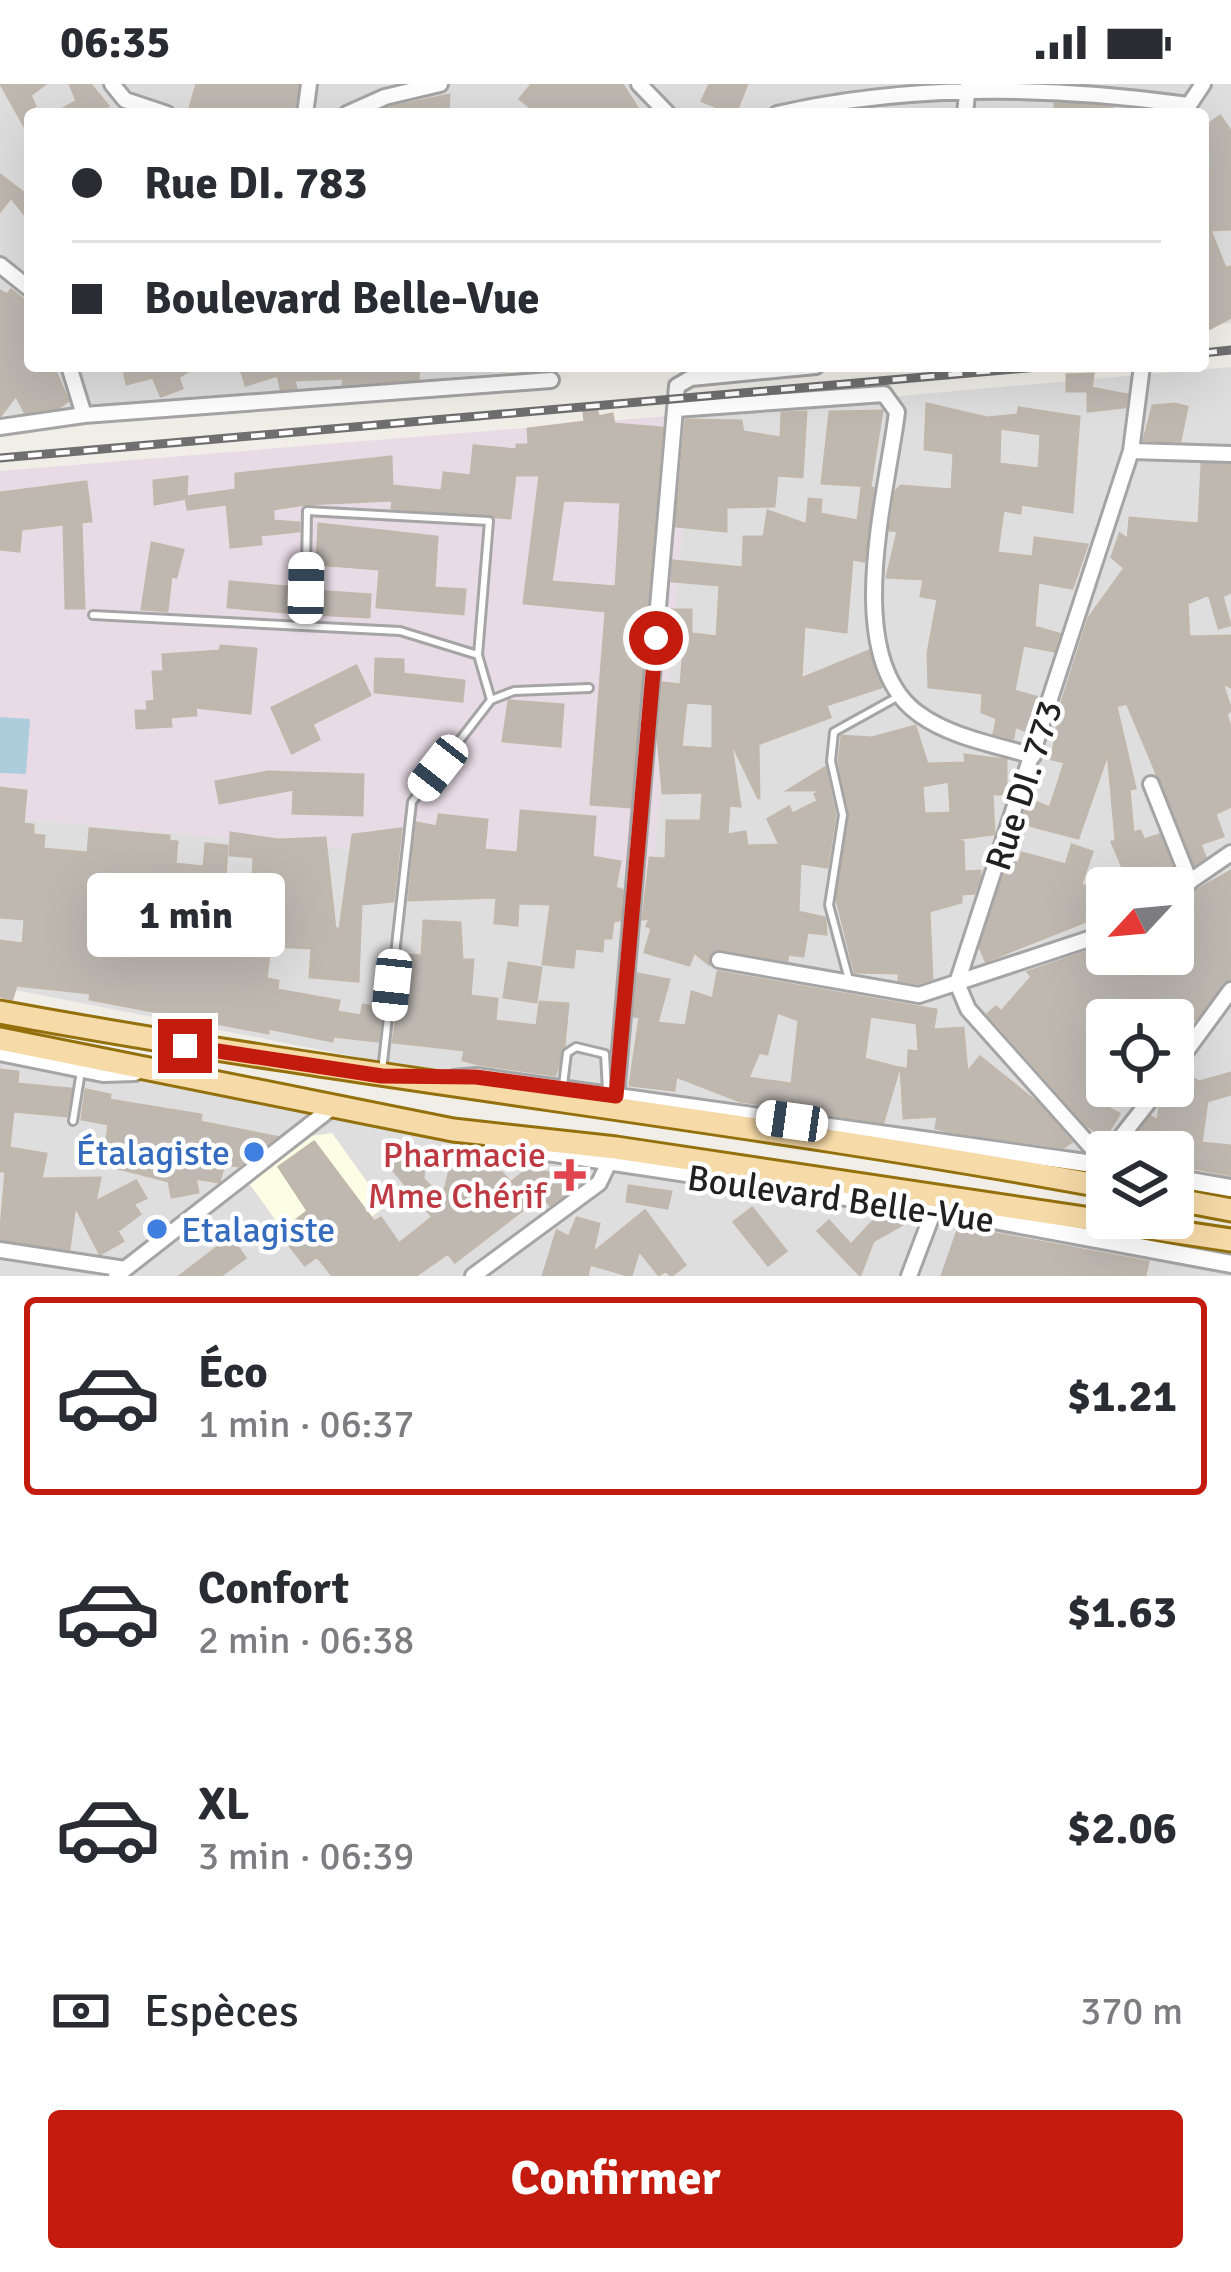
<!DOCTYPE html>
<html lang="fr">
<meta charset="utf-8">
<style>
:root{--surface:#fff;--page:#f7f7f7;--text:#2b2b33;--muted:#7c7c81;--line:#e1e1e2;--accent:#c31c0f}
body{margin:0;font-family:Signika,sans-serif;background:var(--page);color:var(--text);height:100vh;display:flex;flex-direction:column;font-size:45px;white-space:nowrap}
*{box-sizing:border-box;margin:0}
p{font-size:39px;color:var(--muted)}
.icon{flex:none;width:66px;height:66px;fill:none;stroke:currentColor;stroke-width:2;stroke-linecap:round;stroke-linejoin:round}
.map{position:relative;height:1192px;overflow:hidden}
.details{display:flex;flex-direction:column;background:var(--surface);flex:1}
.details>*{flex:none}
.guide{position:absolute;left:24px;top:24px;width:1185px;height:264px;border-radius:12px;box-shadow:0 12px 48px #0002;display:grid;align-content:center;height:264px;padding:0 48px;background:var(--surface)}
.needle{width:78px;rotate:244deg}
.fabs{position:absolute;left:1086px;top:783px;display:grid;gap:24px}
.fabs a{display:grid;place-items:center;width:108px;height:108px;border-radius:12px;background:var(--surface);box-shadow:0 12px 48px #0002;font-size:60px}
.end{position:absolute;width:54px;height:54px;margin:-27px;border:15px solid #c31c0f;background:#fff;box-shadow:0 0 0 6px #fff}
.from{border-radius:50%}
.bubble{position:absolute;height:84px;border-radius:12px;background:var(--surface);box-shadow:0 12px 48px #0002;font-size:39px;font-weight:700;line-height:84px;text-align:center}
.car{position:absolute;width:36px;height:72px;margin:-36px -18px;border-radius:15px;box-shadow:0 0 9px 3px #0007;background:linear-gradient(#fff 24%,#345 0 40%,#fff 0 76%,#345 0 86%,#fff 0)}
.guide b{display:flex;align-items:center;gap:42px;height:114px;font-size:45px}
.guide b+b{border-top:3px solid var(--line)}
.guide i{width:30px;height:30px;background:var(--text)}
ul{padding:21px 0 0;list-style:none}
li{display:flex;align-items:center;gap:36px;height:198px;margin:0 24px 18px;padding:0 24px;border:6px solid transparent;border-radius:12px}
li div{flex:1}
li b{display:block;font-size:45px}
li em{font-style:normal;font-weight:700}
li.active{border-color:var(--accent)}
li>.icon{width:108px;height:108px;stroke-width:1.5}
.pay{display:flex;align-items:center;gap:30px;height:132px;padding:0 48px;font-size:45px}
.pay p{margin-inline-start:auto}
.cta{display:flex;gap:24px;margin-top:auto;padding:24px 48px}
.cta a{flex:1;height:138px;border-radius:12px;background:var(--accent);color:#fff;font-size:48px;font-weight:700;line-height:138px;text-align:center}
.status{display:flex;justify-content:space-between;align-items:center;height:84px;padding:0 60px;background:var(--surface);direction:ltr}
.status svg{height:33px;fill:currentColor}
.map>svg:first-child{display:block}
.residential{fill:#dfdede;fill-rule:evenodd}
.industrial{fill:#e9dbe5}
.education{fill:#fbfde5}
.water{fill:#accddb}
.building{fill:#beb8b1;stroke:#c1b7ac;stroke-width:3;fill-rule:evenodd}
.lines{fill:none;stroke-linecap:round;stroke-linejoin:round}
.service-casing{stroke:#a5a5a5;stroke-width:12}
.minor-casing{stroke:#a5a5a5;stroke-width:20}
.tertiary-casing{stroke:#a5a5a5;stroke-width:22}
.primary-casing{stroke:#93700b;stroke-width:27}
.service{stroke:#fff;stroke-width:6}
.minor{stroke:#fff;stroke-width:14}
.tertiary{stroke:#fff;stroke-width:16}
.primary{stroke:#f6daa8;stroke-width:21}
.rail-casing{stroke:#6f6f6f;stroke-width:9}
.rail{stroke:#fff;stroke-width:4.5;stroke-dasharray:14;stroke-linecap:butt}
.route{stroke:#c31c0f;stroke-width:15}
.shop-dot{fill:#3f7fe0;stroke:#fff;stroke-width:4.5}
.health-dot{fill:#e0444e;stroke:#fff;stroke-width:4.5}
.labels{text-anchor:middle;stroke-width:9;stroke-linejoin:round;paint-order:stroke}
.street-label{font-size:36px;fill:#212121;stroke:#fff}
.shop-label{font-size:36px;fill:#366cbe;stroke:#fff;text-anchor:end}
.health-label{font-size:36px;fill:#be3a42;stroke:#fff;text-anchor:end}
</style>
<div class="status"><b>06:35</b><svg viewBox="0 0 49 12"><path d="M0 12V9h3v3zM5 12V6h3v6zM10 12V3h3v9zM15 12V0h3v12zM26 1h20v11H26zM47 4h2v5h-2z"/></svg></div>
<div class="map">
<svg width="1231" height="1192" viewBox="0 0 1231 1192">
<rect width="100%" height="100%" fill="#f1eee8"/>
<path class="residential" d="M0 0H1231V239L1203 242V30H884L872 5 743 30H30V282H582L0 332Z
M1231 283V1108L1173 1097V1068H1107V1083L995 1060 377 977 0 903V733L652 792 692 330ZM1107 804H1173V870H1107ZM1107 936H1173V1002H1107Z
M0 970 1231 1178V1192H0Z"/>
<path class="industrial" d="M692 330 653 793 0 733V387Z"/>
<path class="education" d="M332 1049 385 1123 307 1180 248 1098 310 1052Z"/>
<path class="water" d="M0 633 30 635 26 690 0 689Z"/>
<path class="building" d="M1 0H45L30 11 35 22 30 25V52Z
M70 0H90L108 22 98 30H53L77 17Z
M197 0H298L293 30H188Z
M532 0H622L641 30H539L520 15Z
M710 0H747L735 30 702 17Z
M449 11 448 30H390L387 24Z
M1055 20 1085 21 1112 24 1110 30H1055Z
M1220 32 1231 48V145L1210 146 1225 184 1231 183V233L1203 248V44Z
M0 91 30 114V137L11 113 0 127Z
M11 206 30 221V282H53L68 317 59 323 25 328 16 311 0 332V207L7 211Z
M123 282H197L178 293 182 304 161 312 153 293 127 300Z
M240 282 392 284 419 282 418 295 343 300 344 294 294 296 296 304 281 305 278 291 246 301Z
M1093 290 1091 304 1127 311 1125 323 1088 327V307H1067V291Z
M927 320 987 334 1018 331 1019 324 1079 333 1072 428 1021 420 1020 429 1003 426 997 469 1033 473 1035 454 1087 461 1072 504 1038 498 1034 543 1059 550 1054 567 1023 561 1014 607 1036 613 1026 647 1015 642 1013 654 994 650 997 634 982 628 983 609 929 603 928 569 938 515 921 512 924 495 887 493 898 447 890 446 896 407 901 402 952 406 954 369 925 365ZM1000 344 1041 350 1039 385 999 380Z
M1175 320 1187 323 1180 357 1144 356 1153 322Z
M597 326 598 333 612 330 614 340 662 344 630 723 591 720 606 527 524 519 540 391H515L510 434 392 424 393 416 306 420 273 425V437L299 439V447L260 451 261 460 231 463 227 420 188 425 186 414 155 420 154 397 187 393 186 413 236 406V390L391 373 392 402 442 407 444 389 471 392 474 362 517 366V361H529L528 345 585 338 584 328ZM563 416 621 418 616 503 551 498Z
M882 327 870 402 822 399 830 328Z
M806 328 802 393 777 391 774 422 726 423V447L676 442 686 336 741 337 743 348 781 354 782 329Z
M1202 380 1231 381V508L1222 512 1230 541 1219 544 1209 510 1187 519 1189 553 1231 552V603L1222 599 1231 626 1226 630 1231 646V722L1215 730 1223 752 1200 760 1205 773 1195 780 1127 619 1116 622 1135 704 1129 705 1133 749 1140 747 1144 756 1159 751 1176 793 1163 804H1107V822L1089 826 1091 835 986 877 980 863 1009 776 1019 780 1022 769 1066 781 1072 761 1092 768 1080 803 1126 791 1112 758 1116 757 1108 668 1078 754 1021 739 1030 716 1050 724 1058 700 1065 678 1052 675 1061 621 1089 534 1125 484 1112 473 1120 450 1128 456 1130 434 1199 440Z
M86 398 91 437 81 438 84 524H66L64 440 21 445 19 467 0 465V409Z
M862 403 873 404 864 477 852 475 846 548 804 542 801 595 869 567 881 603 826 621 830 633 758 660 759 715 730 655 740 722 729 721 727 751 745 748 747 762 780 761 768 735 789 723 792 730 818 717 815 710 826 706H789L825 684 835 731 827 783 800 779 798 828 825 834 826 850 807 848 803 872 788 870 787 876 720 865 710 870 709 880 694 868 689 881 645 868 652 844 647 842 650 834 643 835 650 774 666 775 667 737H701L703 708 663 709 658 653 663 599 681 601 685 549 717 553 720 501 672 497 673 477 743 484 744 453H764L768 427 807 441 809 415 821 416 820 430 858 437ZM686 618 713 620V665L681 663Z
M319 440 437 453 434 504 465 506 463 530 377 523 380 485 317 480Z
M152 459 183 466 176 493 171 492 167 527 142 525Z
M230 498 298 504V529L228 523Z
M313 507 370 511 369 533 313 530Z
M669 526H691V547L667 545Z
M221 562 256 565 250 629 195 623 196 631 170 633 171 642 137 644 136 627H148L147 618 155 617 153 588H164L163 571 220 567Z
M376 575 403 576V590L464 597 462 617 375 608Z
M356 582 370 611 312 640 319 655 292 669 272 624Z
M509 617 563 621 560 662 503 657Z
M915 642 927 680 966 679 965 671 1006 676V710H992L994 750 954 755 963 758 964 788 980 787V793L974 809 961 810V818L929 827 932 895 918 899 899 896V889L855 888 837 816 850 731 839 677 842 652 872 654ZM949 697 951 729 924 730 922 702Z
M268 688 363 691 362 731 293 729 294 705 220 719 216 698Z
M0 704 26 707 23 740 33 741V751L44 752 43 765 88 769 90 745 169 752V757L177 758 175 780 204 783 206 760 227 762 225 795 253 796 254 773 230 771 231 749 278 756 325 754 335 845H340L353 751 401 745 393 817 361 820 358 897 310 893 312 864 270 862 266 895 278 897 277 906 339 917 337 928 361 932 363 921 381 925 378 957 333 952 332 957 268 944V949L90 915 91 909 16 901 12 915 0 912V857L23 860 25 835 0 833ZM102 812 173 818 170 848 132 842 130 854 97 848Z
M521 727 595 733 592 773 620 778 615 804 622 806 620 836 613 837 611 854H603L602 867 575 864 573 883 543 880 551 820 518 819 517 841 495 839 497 813 409 816 417 739 437 743 439 731 487 736 484 766 518 769Z
M1231 787V895L1195 936 1173 946V936H1149L1145 926 1121 936H1095L1106 948 1098 955 1107 966V1023L1119 1030 1105 1053 1088 1042 988 930 996 923 1001 928 1032 893 1028 888 1107 861V870H1173V856L1178 855 1173 820Z
M424 837 460 839 462 876H473L470 912 497 915 495 937 537 942 540 918 568 920 564 962 555 991 478 980 463 976 465 966 393 958 407 871 422 872Z
M509 879 541 884 536 918 504 913Z
M718 888 936 926 933 946 963 944 967 989 980 973 1036 1018 1071 1058 1064 1063 954 1048 936 1044 938 1032 904 1034 901 984 908 986 909 967 919 968 917 939 870 932 864 975 899 984 883 1038 740 1017 676 992 674 1006 630 1001 640 933 634 932 638 890 669 896 657 939 686 942 692 908 713 915ZM777 928 799 936 792 1000 748 994 759 968 767 970Z
M0 986 18 988 17 1000 71 1005 66 1032 13 1027 9 1064 46 1070 41 1095 100 1094 95 1118 136 1097 146 1114 133 1120 140 1130 117 1147 123 1157 100 1170 75 1121 69 1165 0 1155 6 1087H0Z
M1184 989 1199 998 1231 989V1010L1207 1017 1201 1059 1231 1062V1091L1173 1080V1068H1124L1151 1033 1158 1037 1160 1021Z
M86 1006 110 1011 109 1016 201 1031 200 1038 276 1053 238 1082 224 1080 219 1098 195 1094 198 1108 172 1113 169 1097 110 1082 111 1071 105 1070 109 1040 82 1035Z
M314 1058 374 1138 381 1134 399 1160 433 1133 389 1081 402 1064 425 1066 423 1095 443 1115 451 1081 502 1089 511 1099 527 1085 585 1095 550 1121 542 1111 455 1178 448 1169 415 1192H333L317 1172 305 1181 280 1149 308 1127 279 1083Z
M629 1102 671 1108 667 1124 627 1117Z
M752 1124 786 1167 768 1181 734 1138Z
M645 1127 685 1181 671 1192 666 1186 659 1191 639 1166 631 1192 590 1180 587 1192H543L557 1147 569 1153 577 1134 599 1140 592 1170Z
M879 1131 903 1140 873 1157 860 1191 818 1147 829 1137 851 1161Z
M959 1143 1148 1178 1145 1192H942Z
M231 1153 245 1174 220 1192H180Z"/>
<g class="lines">
<g class="service-casing">
<path id="service" d="M93 531 400 547 478 571 491 616 412 718 382 987
M305 542 307 427 489 437 478 571
M491 616 514 607 589 604
M849 896 829 821 843 731 831 677 834 648 899 612
M563 1001 567 969 576 963 605 970 607 1007
M73 1037 81 987"/>
</g>
<g class="minor-casing">
<path id="minor" d="M112 0 125 16 167 30
M639 0 668 30
M305 30 309 0
M347 30 385 13 440 0
M777 30C909 0 1053 2 1188 21
M965 30 968 0
M1183 30 1203 0
M0 181 30 205
M69 282 84 331
M676 325 884 310 897 328C887 410 840 574 919 630 950 653 997 661 1033 672
M0 343 84 331 551 296
M1131 367 1231 370
M1151 700 1190 798
M1173 809 1231 769
M719 876 919 911 1107 849
M1173 985 1231 906
M616 1012 677 302 691 294 816 282
M1101 1074 968 925 957 899 1131 367 1142 282
M1099 1081 1161 1002
M0 1166 125 1185
M116 1192 334 1022
M473 1192 599 1099 612 1072
M909 1192 934 1126"/>
</g>
<g class="tertiary-casing">
<path id="tertiary" d="M0 968 103 989 135 988
M454 995 476 993 1107 1082
M493 1060 967 1131 1231 1180
M1173 1094 1231 1104"/>
</g>
<g class="primary-casing">
<path id="primary" d="M0 928C368 996 739 1035 1107 1103
M0 955 453 1046 616 1064 1231 1156
M1173 1115 1231 1126"/>
</g>
<use href="#service" class="service"/>
<use href="#minor" class="minor"/>
<use href="#tertiary" class="tertiary"/>
<use href="#primary" class="primary"/>
<g class="rail-casing">
<path id="rail" d="M1203 269 1231 266
M0 374 1049 282"/>
</g>
<use href="#rail" class="rail"/>
</g>
<g class="lines">
<path class="route" d="M185 962 382 992 476 993 616 1012 656 554"/>
</g>
<g class="shop-dot">
<circle cx="254" cy="1068" r="12"/>
<circle cx="157" cy="1145" r="12"/>
</g>
<path class="health-dot" d="M564 1073h12v12h12v12h-12v12h-12v-12h-12v-12h12z"/>
<g class="labels">
<g class="street-label">
<text transform="translate(1023 701) rotate(-72)" y="13">Rue DI. 773</text>
<text transform="translate(841 1114) rotate(8)" y="13">Boulevard Belle-Vue</text>
</g>
<g class="shop-label">
<text x="230" y="1081">Étalagiste</text>
<text x="181" y="1158" text-anchor="start">Etalagiste</text>
</g>
<g class="health-label">
<text x="546" y="1083">Pharmacie<tspan x="546" dy="41">Mme Chérif</tspan></text>
</g>
</g>
</svg>
<div class="fabs">
<a><svg class="needle" viewBox="-14 -14 28 28"><path d="M0-13l5 13h-10z" fill="#e53935"/><path d="M0 13l5-13h-10z" fill="#7c7c81"/></svg></a>
<a><svg class="icon" aria-label="locate" viewBox="0 0 24 24"><circle cx="12" cy="12" r="6"/><path d="M12 2v4M12 18v4M2 12h4M18 12h4"/></svg></a>
<a><svg class="icon" aria-label="layers" viewBox="0 0 24 24"><path d="M12 4l9 5-9 5-9-5zM3 14l9 5 9-5"/></svg></a>
</div>
<i class="end from" style="left:656px;top:554px"></i>
<i class="end" style="left:185px;top:962px"></i>
<div class="bubble" style="left:87px;top:789px;width:198px">1 min</div>
<i class="car" style="left:306px;top:504px;rotate:1deg"></i>
<i class="car" style="left:438px;top:684px;rotate:218deg"></i>
<i class="car" style="left:392px;top:901px;rotate:186deg"></i>
<i class="car" style="left:792px;top:1037px;rotate:278deg"></i>
<div class="guide">
<b><i class="from"></i>Rue DI. 783</b>
<b><i></i>Boulevard Belle-Vue</b>
</div>
</div>
<section class="details">
<ul>
<li class="active"><svg class="icon" aria-label="car" viewBox="0 0 24 24"><path d="M5 17H2v-5l4-1 3-4h7l3 4 3 1v5h-3M9 17h6M6 11h13"/><circle cx="7" cy="17" r="2"/><circle cx="17" cy="17" r="2"/></svg><div><b>Éco</b><p>1 min · 06:37</p></div><em>$1.21</em></li>
<li><svg class="icon" aria-label="car" viewBox="0 0 24 24"><path d="M5 17H2v-5l4-1 3-4h7l3 4 3 1v5h-3M9 17h6M6 11h13"/><circle cx="7" cy="17" r="2"/><circle cx="17" cy="17" r="2"/></svg><div><b>Confort</b><p>2 min · 06:38</p></div><em>$1.63</em></li>
<li><svg class="icon" aria-label="car" viewBox="0 0 24 24"><path d="M5 17H2v-5l4-1 3-4h7l3 4 3 1v5h-3M9 17h6M6 11h13"/><circle cx="7" cy="17" r="2"/><circle cx="17" cy="17" r="2"/></svg><div><b>XL</b><p>3 min · 06:39</p></div><em>$2.06</em></li>
</ul>
<div class="pay"><svg class="icon" aria-label="cash" viewBox="0 0 24 24"><path d="M3 7h18v10H3z"/><circle cx="12" cy="12" r="2"/></svg>Espèces<p>370 m</p></div>
<div class="cta"><a>Confirmer</a></div>
</section>
